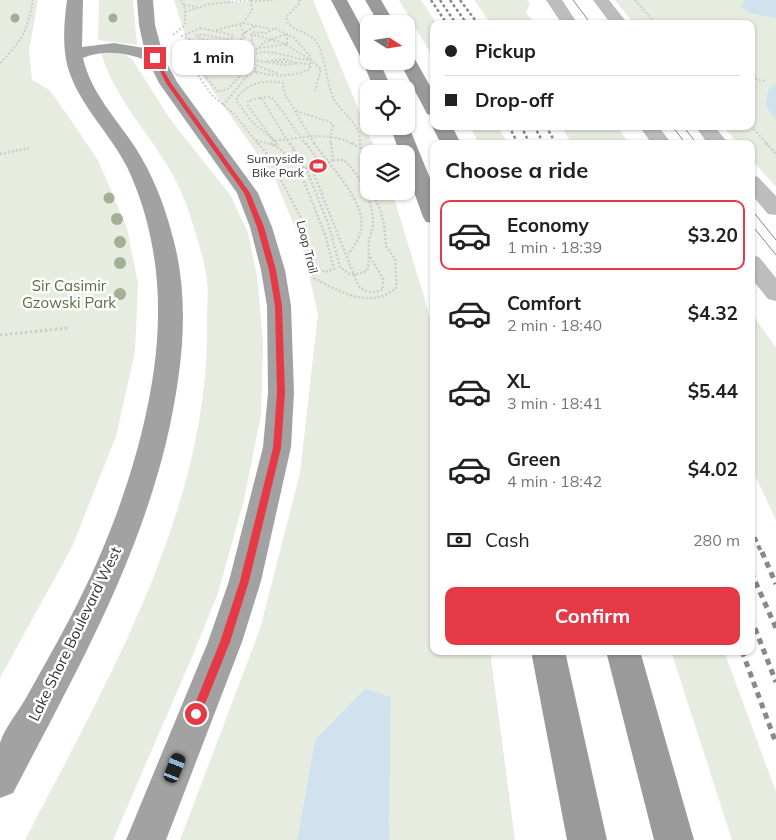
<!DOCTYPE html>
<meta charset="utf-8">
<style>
:root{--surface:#fff;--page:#f2f2f2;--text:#202124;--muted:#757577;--line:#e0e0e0;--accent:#e63946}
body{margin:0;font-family:Mulish,sans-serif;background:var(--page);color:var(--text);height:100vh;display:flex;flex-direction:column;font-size:19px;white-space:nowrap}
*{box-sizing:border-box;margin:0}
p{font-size:16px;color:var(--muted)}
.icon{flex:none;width:28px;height:28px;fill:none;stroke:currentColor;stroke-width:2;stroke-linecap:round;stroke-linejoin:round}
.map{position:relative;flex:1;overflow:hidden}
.sheet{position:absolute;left:430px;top:140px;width:325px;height:515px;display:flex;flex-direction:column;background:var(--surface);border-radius:10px;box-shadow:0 1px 4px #0004}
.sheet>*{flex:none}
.hud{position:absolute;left:430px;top:20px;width:325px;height:110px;border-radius:10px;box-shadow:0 1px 4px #0004;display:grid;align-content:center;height:110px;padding:0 15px;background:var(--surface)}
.needle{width:32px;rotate:102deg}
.tools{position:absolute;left:360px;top:15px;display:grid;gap:10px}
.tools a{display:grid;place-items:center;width:55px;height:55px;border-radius:10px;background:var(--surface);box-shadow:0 1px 4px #0004;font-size:25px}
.end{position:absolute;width:22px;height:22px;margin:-11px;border:6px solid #e63946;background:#fff;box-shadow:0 0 0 2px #fff}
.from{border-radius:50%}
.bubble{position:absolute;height:35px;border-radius:10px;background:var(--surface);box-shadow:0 1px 4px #0004;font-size:16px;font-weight:700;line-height:35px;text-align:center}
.car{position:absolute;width:15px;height:30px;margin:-15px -8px;border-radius:6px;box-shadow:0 0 4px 1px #0007;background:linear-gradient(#222 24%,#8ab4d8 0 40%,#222 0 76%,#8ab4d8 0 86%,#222 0)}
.hud b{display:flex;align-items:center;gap:18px;height:48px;font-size:19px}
.hud b+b{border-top:1px solid var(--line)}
.hud i{width:12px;height:12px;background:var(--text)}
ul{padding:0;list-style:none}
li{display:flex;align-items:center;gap:15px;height:70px;margin:0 10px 8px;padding:0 5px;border:2px solid transparent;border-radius:10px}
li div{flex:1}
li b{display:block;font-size:19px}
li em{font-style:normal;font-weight:700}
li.selected{border-color:var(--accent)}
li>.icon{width:45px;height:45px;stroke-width:1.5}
h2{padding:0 15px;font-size:22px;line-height:60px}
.pay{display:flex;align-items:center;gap:12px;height:55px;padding:0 15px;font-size:19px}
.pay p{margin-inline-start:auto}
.cta{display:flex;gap:10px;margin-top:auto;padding:10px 15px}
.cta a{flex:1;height:58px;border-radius:10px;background:var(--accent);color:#fff;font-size:20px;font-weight:700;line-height:58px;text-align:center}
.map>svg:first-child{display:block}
.green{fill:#e6ecdf}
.water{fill:#cfe2ee}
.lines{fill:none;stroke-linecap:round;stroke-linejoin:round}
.path-far2{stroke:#cdcdcd;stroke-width:2;stroke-dasharray:2 2;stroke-linecap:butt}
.path-far1{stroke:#cdcdcd;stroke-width:2.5;stroke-dasharray:2 2;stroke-linecap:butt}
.path{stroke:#cdcdcd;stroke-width:3;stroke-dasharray:2.5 2.5;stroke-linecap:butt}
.secondary{fill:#bdbdbd;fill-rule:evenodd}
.trunk{fill:#a2a2a2;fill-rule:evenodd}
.motorway{fill:#9a9a9a;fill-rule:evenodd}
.tram{stroke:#888;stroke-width:1}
.rail-far2{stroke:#888;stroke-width:2.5;stroke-dasharray:3 2.5;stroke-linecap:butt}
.rail-far1{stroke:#888;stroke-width:4;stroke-dasharray:5 4;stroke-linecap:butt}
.rail{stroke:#888;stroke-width:5;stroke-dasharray:6 5;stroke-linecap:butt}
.tree{fill:#a2b095}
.route{fill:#e63946}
.labels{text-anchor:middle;stroke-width:5;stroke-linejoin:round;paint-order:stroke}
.far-poi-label{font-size:12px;fill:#333;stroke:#fff;text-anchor:end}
.far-street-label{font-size:12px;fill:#333;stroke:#fff}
.park-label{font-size:15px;fill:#56703f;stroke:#fff}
.street-label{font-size:15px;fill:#333;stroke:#fff}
</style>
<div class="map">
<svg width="776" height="840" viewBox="0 0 776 840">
<rect width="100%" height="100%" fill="#fff"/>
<path class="green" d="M0 0H38L29 51 32 80 50 90 98 160 127 228 138 284 135 352 116 436 72 547 0 678Z
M99 0H133L137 45 98 40Z
M174 0H230L232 3 262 0H313L377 154H369V191H392L426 303 434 334V651H490L515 840H389L391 697 315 740 297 840H180L260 629 300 473 318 314 302 245 275 179 194 64Z
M399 0H421L437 24H434V59Z
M474 0H527L530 3 526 13 536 24H491Z
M615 0H776V187L751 159V144H738L723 126H751V24H634Z
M106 52 123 53 132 59 170 119 231 196 248 233 257 276 263 342 261 415 244 500 218 593 192 657 113 840H25C107 682 211 504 207 321 207 306 209 289 206 274 203 254 195 232 189 212 171 152 119 113 101 53Z
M470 126H498L508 144H479Z
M561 126H617L629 144H572Z
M751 312 776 348V520L751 467Z
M671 651H724L776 792V840H732Z"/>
<path class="water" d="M745 0H776V18L750 13 741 6Z
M776 83V120L766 106 768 91Z
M365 689 391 697 389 840H297L315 740Z"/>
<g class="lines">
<path class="path-far2" d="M299 0 300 3 286 17C288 31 307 31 315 40 323 49 327 81 332 95 337 108 351 117 357 129 360 134 360 140 360 145
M635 0 656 24
M251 1 273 0
M184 5 197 7
M185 12 209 4 251 0
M200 28 232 35 233 38C220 41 210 33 197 35V37L230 48 219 52 182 36Z
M275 28 294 38 311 57 310 69C293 77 275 77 257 72L250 58 252 51 260 48 287 44 251 34 254 32 266 33Z
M216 30 243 23 270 29
M246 32 242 35 240 48 234 56 239 66 251 68 258 74
M246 32 256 25
M173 35 185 25V9L181 0
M252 35V51
M286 45 311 60 321 69 315 91
M177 46 212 95 235 115 259 145
M259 48 264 42 287 34V44
M195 49 230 60 229 64 232 67 225 69 212 66 213 58 188 51Z
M198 57 206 58 209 68 238 73 240 76 228 89 218 92 194 62Z
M267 61 285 59 297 63
M273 62H290
M0 63C21 42 28 30 33 0
M253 64 279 74
M310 65 301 63 283 65 254 60 253 57 257 53C276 49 292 60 311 60
M751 78 765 81
M260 98 270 97 274 100 306 145
M223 105 248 75C243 59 248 42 241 26L252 10 251 0
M296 111 330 122 333 125 330 136 331 145
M751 126 768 145
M256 140 273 145
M274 140 252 122 236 100C245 83 266 79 283 83L284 92 315 145
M275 141C302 138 329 130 354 145
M277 145 248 106V101L258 98 262 99 290 145"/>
<path class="path-far1" d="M258 143 268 155 302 220 314 278C339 292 372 310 397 287L395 259 386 246 384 224 380 209 371 191
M270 143C285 150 293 165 306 168
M276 143 278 146
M290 143 306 168
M306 143 322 166
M314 143C329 165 367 202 361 230 359 239 354 247 348 254
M331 143 333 160
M352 143 360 148
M360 143 365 175 369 186
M766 143 776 154
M293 149 294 155 301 160
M0 154 29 148
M333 160H344C361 176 373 201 373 224 373 231 369 236 369 243 368 253 370 262 367 271L357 274H349L340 267 329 226 306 168 322 166Z
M298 166 326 237 334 269 325 272 311 265
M311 167 358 285C364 293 375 294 383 289V279L370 257"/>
<path class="path" d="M0 335 68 328"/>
<path class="secondary" d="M546 0H562L578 24H562Z
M593 0H609L628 24H611Z
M639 126H658L672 144H652Z
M695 126H714L729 144H708Z
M751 175 758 177 776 196V215L768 214 751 194Z
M751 255 759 257 776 278V301L768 299 751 278Z"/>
<path class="trunk" d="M67 0H83L82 47 114 43 144 48 139 25 137 0H153L155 25 164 58 177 82 258 193 272 227 285 270 291 306 294 393 291 447 261 581 242 642 166 840H126L208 642 229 581 263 447 268 393 267 306 261 270 250 227 237 193 159 83 148 61C127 53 105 49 83 58 91 93 116 118 135 147 153 175 165 206 173 238 185 281 185 329 179 373 159 527 84 657 13 793L0 798C0 785 0 754 0 743 5 727 18 712 26 698 46 662 67 626 85 588 123 510 157 405 158 317 159 266 149 213 127 167 110 133 79 105 68 68 62 46 64 23 67 0Z"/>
<path class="motorway" d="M331 0H347L369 41V61H379L392 89H374L362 60Z
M365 0H381L395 24H379Z
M406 53 412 54 434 93V116L427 114 425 110 399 61H406Z
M407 122 434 188V223L426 222 423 217 406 170V154H400L390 126H406Z
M434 124V126H452L461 144H441L432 126Z
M531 651H565L607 840H567Z
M606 651H640L694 840H654Z"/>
<path class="tram" d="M573 0 591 24
M672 126 686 144
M683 126 697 144
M751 209 776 240
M751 224 776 255"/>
<path class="rail-far2" d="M431 0 447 24
M440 0 456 24
M450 0 467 24
M460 0 478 24
M509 126 518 144
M521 126 530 144
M534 126 544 144
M546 126 556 144"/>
<path class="rail-far1" d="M751 529 762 554"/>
<path class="rail" d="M762 552 776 584
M751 572 776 628
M751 618 776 682
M742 651 776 743"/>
</g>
<g class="tree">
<circle cx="15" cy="18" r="4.5"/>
<circle cx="113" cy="18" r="4.5"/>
<circle cx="109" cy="198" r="5.5"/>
<circle cx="117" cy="219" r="6"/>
<circle cx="120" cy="242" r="6"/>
<circle cx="120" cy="263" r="6"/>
<circle cx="120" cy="294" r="6"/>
</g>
<path class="route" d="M153 57H156L171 83 250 193 264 227 276 270 282 306 285 393 281 448 249 581 230 642 201 714 196 719 191 714 220 642 240 581 273 448 277 393 275 306 269 270 257 227 244 193 166 83Z"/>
<defs>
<g id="stadium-bare" transform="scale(1.35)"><path d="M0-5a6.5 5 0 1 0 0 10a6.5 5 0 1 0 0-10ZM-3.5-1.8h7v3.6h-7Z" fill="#e63946" stroke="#fff" stroke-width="2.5" paint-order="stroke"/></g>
</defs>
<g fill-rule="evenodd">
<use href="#stadium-bare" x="318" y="166"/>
</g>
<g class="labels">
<g class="far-poi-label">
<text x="304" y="163">Sunnyside<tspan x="304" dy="14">Bike Park</tspan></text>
</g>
<g class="far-street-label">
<text transform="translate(307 247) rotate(76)" y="4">Loop Trail</text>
</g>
<g class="park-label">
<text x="69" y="291">Sir Casimir<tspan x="69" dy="17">Gzowski Park</tspan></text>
</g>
<g class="street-label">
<text transform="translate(75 634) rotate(-64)" y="5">Lake Shore Boulevard West</text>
</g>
</g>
</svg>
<div class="tools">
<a><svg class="needle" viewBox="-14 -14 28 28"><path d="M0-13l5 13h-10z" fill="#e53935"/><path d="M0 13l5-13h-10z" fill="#757577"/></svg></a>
<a><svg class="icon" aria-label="locate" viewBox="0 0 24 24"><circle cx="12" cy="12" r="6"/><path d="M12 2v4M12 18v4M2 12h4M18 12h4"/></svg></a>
<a><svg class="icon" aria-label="layers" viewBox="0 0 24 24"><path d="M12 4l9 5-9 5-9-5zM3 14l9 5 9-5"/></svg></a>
</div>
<i class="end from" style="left:196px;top:714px"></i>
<i class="end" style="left:155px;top:58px"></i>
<div class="bubble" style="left:172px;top:40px;width:82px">1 min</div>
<i class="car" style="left:175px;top:768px;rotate:22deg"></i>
<div class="hud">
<b><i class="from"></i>Pickup</b>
<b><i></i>Drop-off</b>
</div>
<section class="sheet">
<h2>Choose a ride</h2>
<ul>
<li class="selected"><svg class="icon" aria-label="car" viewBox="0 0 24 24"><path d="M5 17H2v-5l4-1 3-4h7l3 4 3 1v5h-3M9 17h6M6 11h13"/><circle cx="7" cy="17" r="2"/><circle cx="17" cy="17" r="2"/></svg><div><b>Economy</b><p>1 min · 18:39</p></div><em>$3.20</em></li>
<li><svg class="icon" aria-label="car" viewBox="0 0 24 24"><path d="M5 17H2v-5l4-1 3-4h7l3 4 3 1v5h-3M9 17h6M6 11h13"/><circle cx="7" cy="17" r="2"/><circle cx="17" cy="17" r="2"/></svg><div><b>Comfort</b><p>2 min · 18:40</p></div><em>$4.32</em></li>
<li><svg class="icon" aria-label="car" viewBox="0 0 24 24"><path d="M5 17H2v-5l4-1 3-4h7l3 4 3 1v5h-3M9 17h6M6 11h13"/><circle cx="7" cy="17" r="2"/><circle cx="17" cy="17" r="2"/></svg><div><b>XL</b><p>3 min · 18:41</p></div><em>$5.44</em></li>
<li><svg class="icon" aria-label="car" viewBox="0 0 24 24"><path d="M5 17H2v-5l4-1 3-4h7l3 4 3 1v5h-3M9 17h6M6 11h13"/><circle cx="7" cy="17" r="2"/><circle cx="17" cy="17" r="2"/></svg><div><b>Green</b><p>4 min · 18:42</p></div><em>$4.02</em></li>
</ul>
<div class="pay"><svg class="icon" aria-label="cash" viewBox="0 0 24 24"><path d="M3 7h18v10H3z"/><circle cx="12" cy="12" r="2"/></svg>Cash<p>280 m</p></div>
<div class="cta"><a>Confirm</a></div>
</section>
</div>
